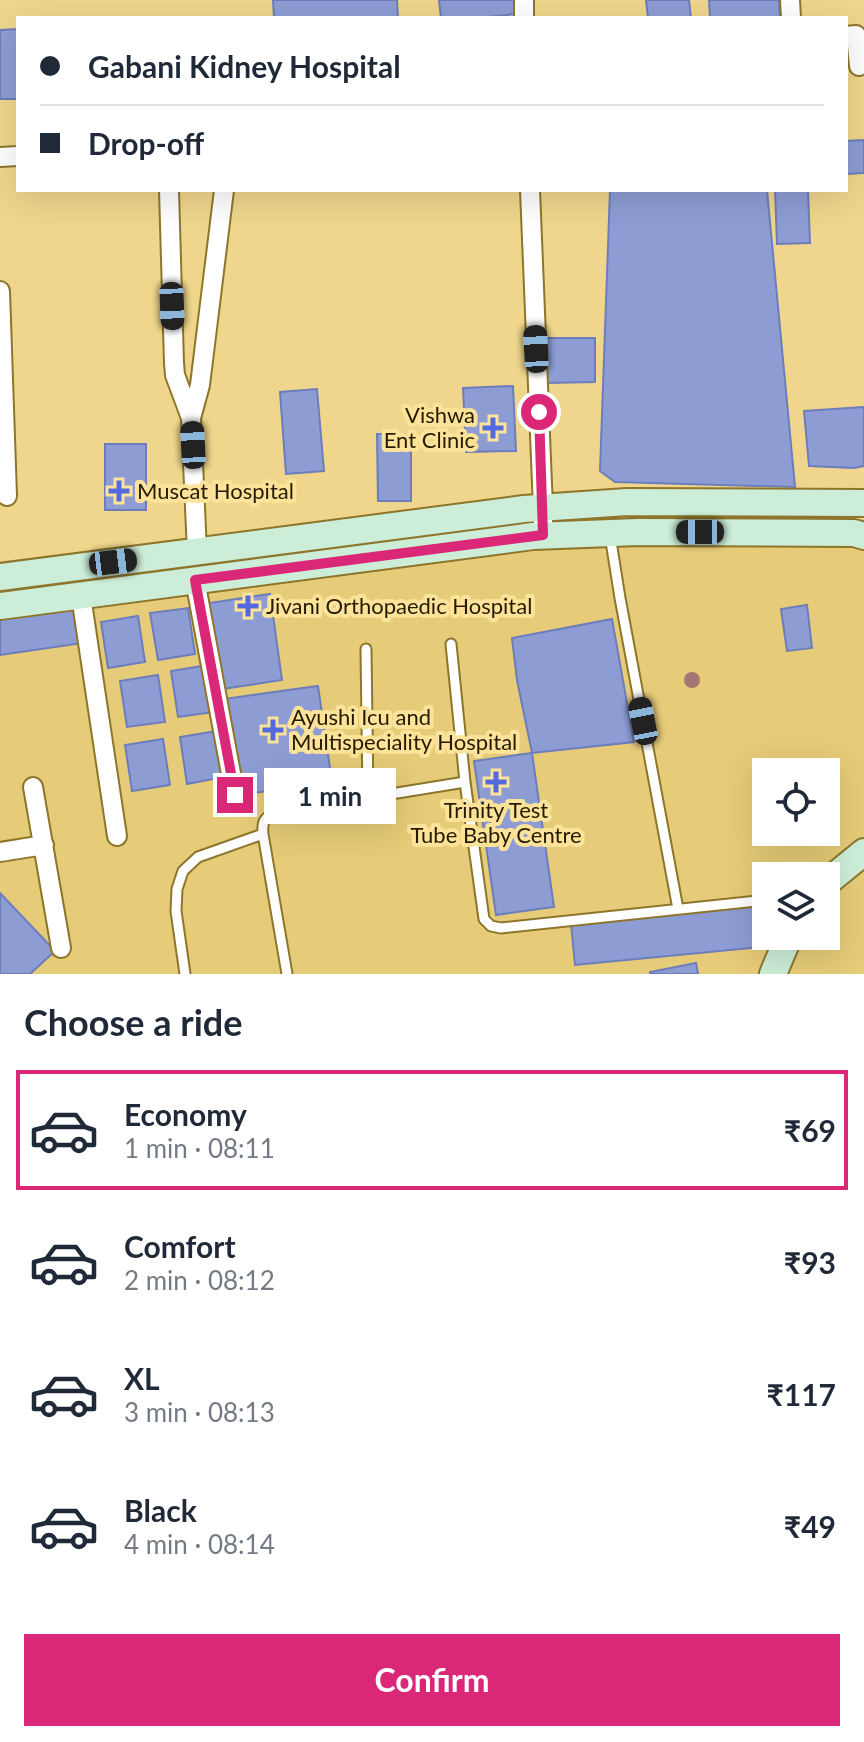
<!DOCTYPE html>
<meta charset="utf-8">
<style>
:root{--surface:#fff;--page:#f6f6f7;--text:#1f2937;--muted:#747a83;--line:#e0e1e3;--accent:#db2777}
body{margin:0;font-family:Lato,sans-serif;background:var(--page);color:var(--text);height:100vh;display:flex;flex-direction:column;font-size:30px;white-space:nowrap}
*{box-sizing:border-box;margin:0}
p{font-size:26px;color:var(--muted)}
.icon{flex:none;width:44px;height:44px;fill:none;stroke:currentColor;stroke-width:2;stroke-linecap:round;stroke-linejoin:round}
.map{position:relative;height:974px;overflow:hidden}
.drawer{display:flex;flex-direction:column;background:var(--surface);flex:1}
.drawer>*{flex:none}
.top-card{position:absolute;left:16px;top:16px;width:832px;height:176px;border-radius:0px;box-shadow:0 8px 32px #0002;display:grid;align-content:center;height:176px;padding:0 24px;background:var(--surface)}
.fabs{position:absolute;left:752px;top:758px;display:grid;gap:16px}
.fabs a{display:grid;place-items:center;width:88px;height:88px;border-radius:0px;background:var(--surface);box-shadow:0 8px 32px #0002;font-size:40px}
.end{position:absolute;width:36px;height:36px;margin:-18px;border:10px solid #db2777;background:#fff;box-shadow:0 0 0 4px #fff}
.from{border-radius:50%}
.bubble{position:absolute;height:56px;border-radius:0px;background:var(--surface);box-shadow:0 8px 32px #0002;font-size:26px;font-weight:700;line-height:56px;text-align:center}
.car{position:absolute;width:24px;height:48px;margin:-24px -12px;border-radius:10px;box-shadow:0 0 6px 2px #0007;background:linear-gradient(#222 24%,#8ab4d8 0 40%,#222 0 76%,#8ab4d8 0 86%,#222 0)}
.top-card b{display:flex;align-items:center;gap:28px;height:76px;font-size:30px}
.top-card b+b{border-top:2px solid var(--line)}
.top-card i{width:20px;height:20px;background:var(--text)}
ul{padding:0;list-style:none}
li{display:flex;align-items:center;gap:24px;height:120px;margin:0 16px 12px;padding:0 8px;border:4px solid transparent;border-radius:0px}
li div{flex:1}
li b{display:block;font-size:30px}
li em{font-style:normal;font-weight:700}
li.on{border-color:var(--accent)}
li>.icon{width:72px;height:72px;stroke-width:1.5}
h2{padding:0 24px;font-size:36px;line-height:96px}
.cta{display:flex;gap:16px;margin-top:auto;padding:16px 24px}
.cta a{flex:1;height:92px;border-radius:0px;background:var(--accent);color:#fff;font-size:32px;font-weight:700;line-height:92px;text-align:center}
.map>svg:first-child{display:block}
.built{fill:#e6cb78;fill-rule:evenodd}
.building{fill:#8d9dd4;stroke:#6d7dbc;stroke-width:2}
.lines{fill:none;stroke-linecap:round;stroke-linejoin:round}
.lane-casing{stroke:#8d762b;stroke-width:13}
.street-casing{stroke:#8d762b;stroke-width:22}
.secondary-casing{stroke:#8d762b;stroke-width:30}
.lane{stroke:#fff;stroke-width:9}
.street{stroke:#fff;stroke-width:18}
.secondary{stroke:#ccedd7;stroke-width:26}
.tree{fill:#a27672}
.route{stroke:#db2777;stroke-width:10}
.poi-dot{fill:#5469df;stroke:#fce399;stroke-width:3}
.labels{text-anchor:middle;stroke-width:8;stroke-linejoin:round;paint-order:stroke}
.poi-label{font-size:22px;fill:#251c00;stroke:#fce399;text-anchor:start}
</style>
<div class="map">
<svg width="864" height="974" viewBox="0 0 864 974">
<rect width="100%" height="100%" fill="#efd68c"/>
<path class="built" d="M540 538 864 541V974H0V609ZM766 772H826V832H766ZM766 876H826V936H766Z"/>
<path class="building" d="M273 0H397L398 18H274Z
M439 0H514L516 14 478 18H441Z
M646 0H689L691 18H648Z
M709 0H779L780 18H710Z
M18 29V99H0V30Z
M864 140V173L846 174V141Z
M610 190H767L795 487 615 482 600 471Z
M775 190H808L810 243 777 244Z
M545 338H595V382L546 383Z
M513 386 516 451 466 452 463 388Z
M317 389 324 471 286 474 280 392Z
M864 407V466L854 468 809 466 804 411Z
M377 434H411V501H378Z
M105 444H146V510H105Z
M270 594 282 680 222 689 209 603Z
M78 604 83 643 0 655V614Z
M807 605 812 648 787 651 781 609Z
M188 608 195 654 158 660 150 613Z
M138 616 145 662 108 668 101 622Z
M612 619 634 742 532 753 517 680 512 638Z
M208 665 215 712 178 717 171 671Z
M158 675 165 722 127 727 120 681Z
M318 686 332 782 239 795 224 699Z
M217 731 224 777 187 784 180 737Z
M163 739 170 785 132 791 125 745Z
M532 753 554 907 496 915 474 761Z
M0 893 55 951 30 974H0Z
M766 904V936H770L771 946 575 965 571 924Z
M696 963 698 974H650V972Z"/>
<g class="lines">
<g class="lane-casing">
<path id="lane" d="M610 535 620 598 678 909
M451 644 465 782 484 919 491 926 501 928 766 900
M366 649 368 798
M263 834 287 974
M185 974 176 911 177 889 183 871 198 857 263 834C262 822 264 818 274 813L465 782"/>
</g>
<g class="street-casing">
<path id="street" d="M524 0V18
M790 0 791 18
M846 36 856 35 859 66
M0 157 18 156
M169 190 174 363 175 375 191 418 197 552
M530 190 543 508V535
M0 291 7 496
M191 418 200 385 224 190
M195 580 235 795
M81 596 117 836
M33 787 61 948
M0 852 44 845"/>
</g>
<g class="secondary-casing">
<path id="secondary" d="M0 577 524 509 627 502 864 503
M0 606 533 536 638 532 854 533 864 536
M826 883 864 852
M773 974 789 936"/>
</g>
<use href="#lane" class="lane"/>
<use href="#street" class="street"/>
<use href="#secondary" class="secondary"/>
</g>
<circle class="tree" cx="692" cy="680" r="8"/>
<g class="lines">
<path class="route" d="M235 795 195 580 543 535 539 412"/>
</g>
<g class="poi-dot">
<path d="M489 416h8v8h8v8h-8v8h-8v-8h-8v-8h8z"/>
<path d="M115 479h8v8h8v8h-8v8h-8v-8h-8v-8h8z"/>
<path d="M244 594h8v8h8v8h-8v8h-8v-8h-8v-8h8z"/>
<path d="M269 718h8v8h8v8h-8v8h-8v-8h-8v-8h8z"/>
<path d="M492 770h8v8h8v8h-8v8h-8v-8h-8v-8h8z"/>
</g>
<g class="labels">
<g class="poi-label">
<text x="475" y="423" text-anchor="end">Vishwa<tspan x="475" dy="25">Ent Clinic</tspan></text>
<text x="137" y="499">Muscat Hospital</text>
<text x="266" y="614">Jivani Orthopaedic Hospital</text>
<text x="291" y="725">Ayushi Icu and<tspan x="291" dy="25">Multispeciality Hospital</tspan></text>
<text x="496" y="818" text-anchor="middle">Trinity Test<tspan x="496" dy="25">Tube Baby Centre</tspan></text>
</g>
</g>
</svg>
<div class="fabs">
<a><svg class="icon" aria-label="locate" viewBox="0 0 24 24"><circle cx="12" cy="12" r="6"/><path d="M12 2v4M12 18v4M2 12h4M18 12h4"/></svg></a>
<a><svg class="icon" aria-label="layers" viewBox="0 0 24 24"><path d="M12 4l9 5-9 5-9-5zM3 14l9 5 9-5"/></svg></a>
</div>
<i class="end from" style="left:539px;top:412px"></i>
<i class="end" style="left:235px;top:795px"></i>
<div class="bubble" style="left:264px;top:768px;width:132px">1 min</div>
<i class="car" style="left:172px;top:306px;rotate:178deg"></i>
<i class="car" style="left:536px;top:349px;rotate:357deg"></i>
<i class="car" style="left:193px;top:445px;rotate:357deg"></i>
<i class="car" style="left:700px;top:532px;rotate:270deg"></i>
<i class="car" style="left:113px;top:562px;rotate:83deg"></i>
<i class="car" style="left:643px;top:721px;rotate:349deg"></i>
<div class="top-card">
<b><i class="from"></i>Gabani Kidney Hospital</b>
<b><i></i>Drop-off</b>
</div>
</div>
<section class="drawer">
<h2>Choose a ride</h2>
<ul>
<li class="on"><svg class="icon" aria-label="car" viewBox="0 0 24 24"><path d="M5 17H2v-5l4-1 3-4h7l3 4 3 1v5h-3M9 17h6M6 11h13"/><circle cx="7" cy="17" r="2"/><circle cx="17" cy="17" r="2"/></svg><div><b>Economy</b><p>1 min · 08:11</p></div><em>₹69</em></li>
<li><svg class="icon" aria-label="car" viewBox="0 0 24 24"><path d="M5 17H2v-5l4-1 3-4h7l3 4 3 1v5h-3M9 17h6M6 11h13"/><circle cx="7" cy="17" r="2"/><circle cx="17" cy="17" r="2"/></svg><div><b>Comfort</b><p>2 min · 08:12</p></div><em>₹93</em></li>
<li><svg class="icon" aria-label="car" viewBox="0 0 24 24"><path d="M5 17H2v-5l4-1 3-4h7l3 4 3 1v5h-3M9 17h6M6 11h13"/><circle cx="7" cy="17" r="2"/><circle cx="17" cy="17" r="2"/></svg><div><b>XL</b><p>3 min · 08:13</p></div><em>₹117</em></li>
<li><svg class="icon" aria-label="car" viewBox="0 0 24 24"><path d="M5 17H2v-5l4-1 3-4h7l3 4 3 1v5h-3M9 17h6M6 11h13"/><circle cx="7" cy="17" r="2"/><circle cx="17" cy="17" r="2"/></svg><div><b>Black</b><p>4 min · 08:14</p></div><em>₹49</em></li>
</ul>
<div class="cta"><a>Confirm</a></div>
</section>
